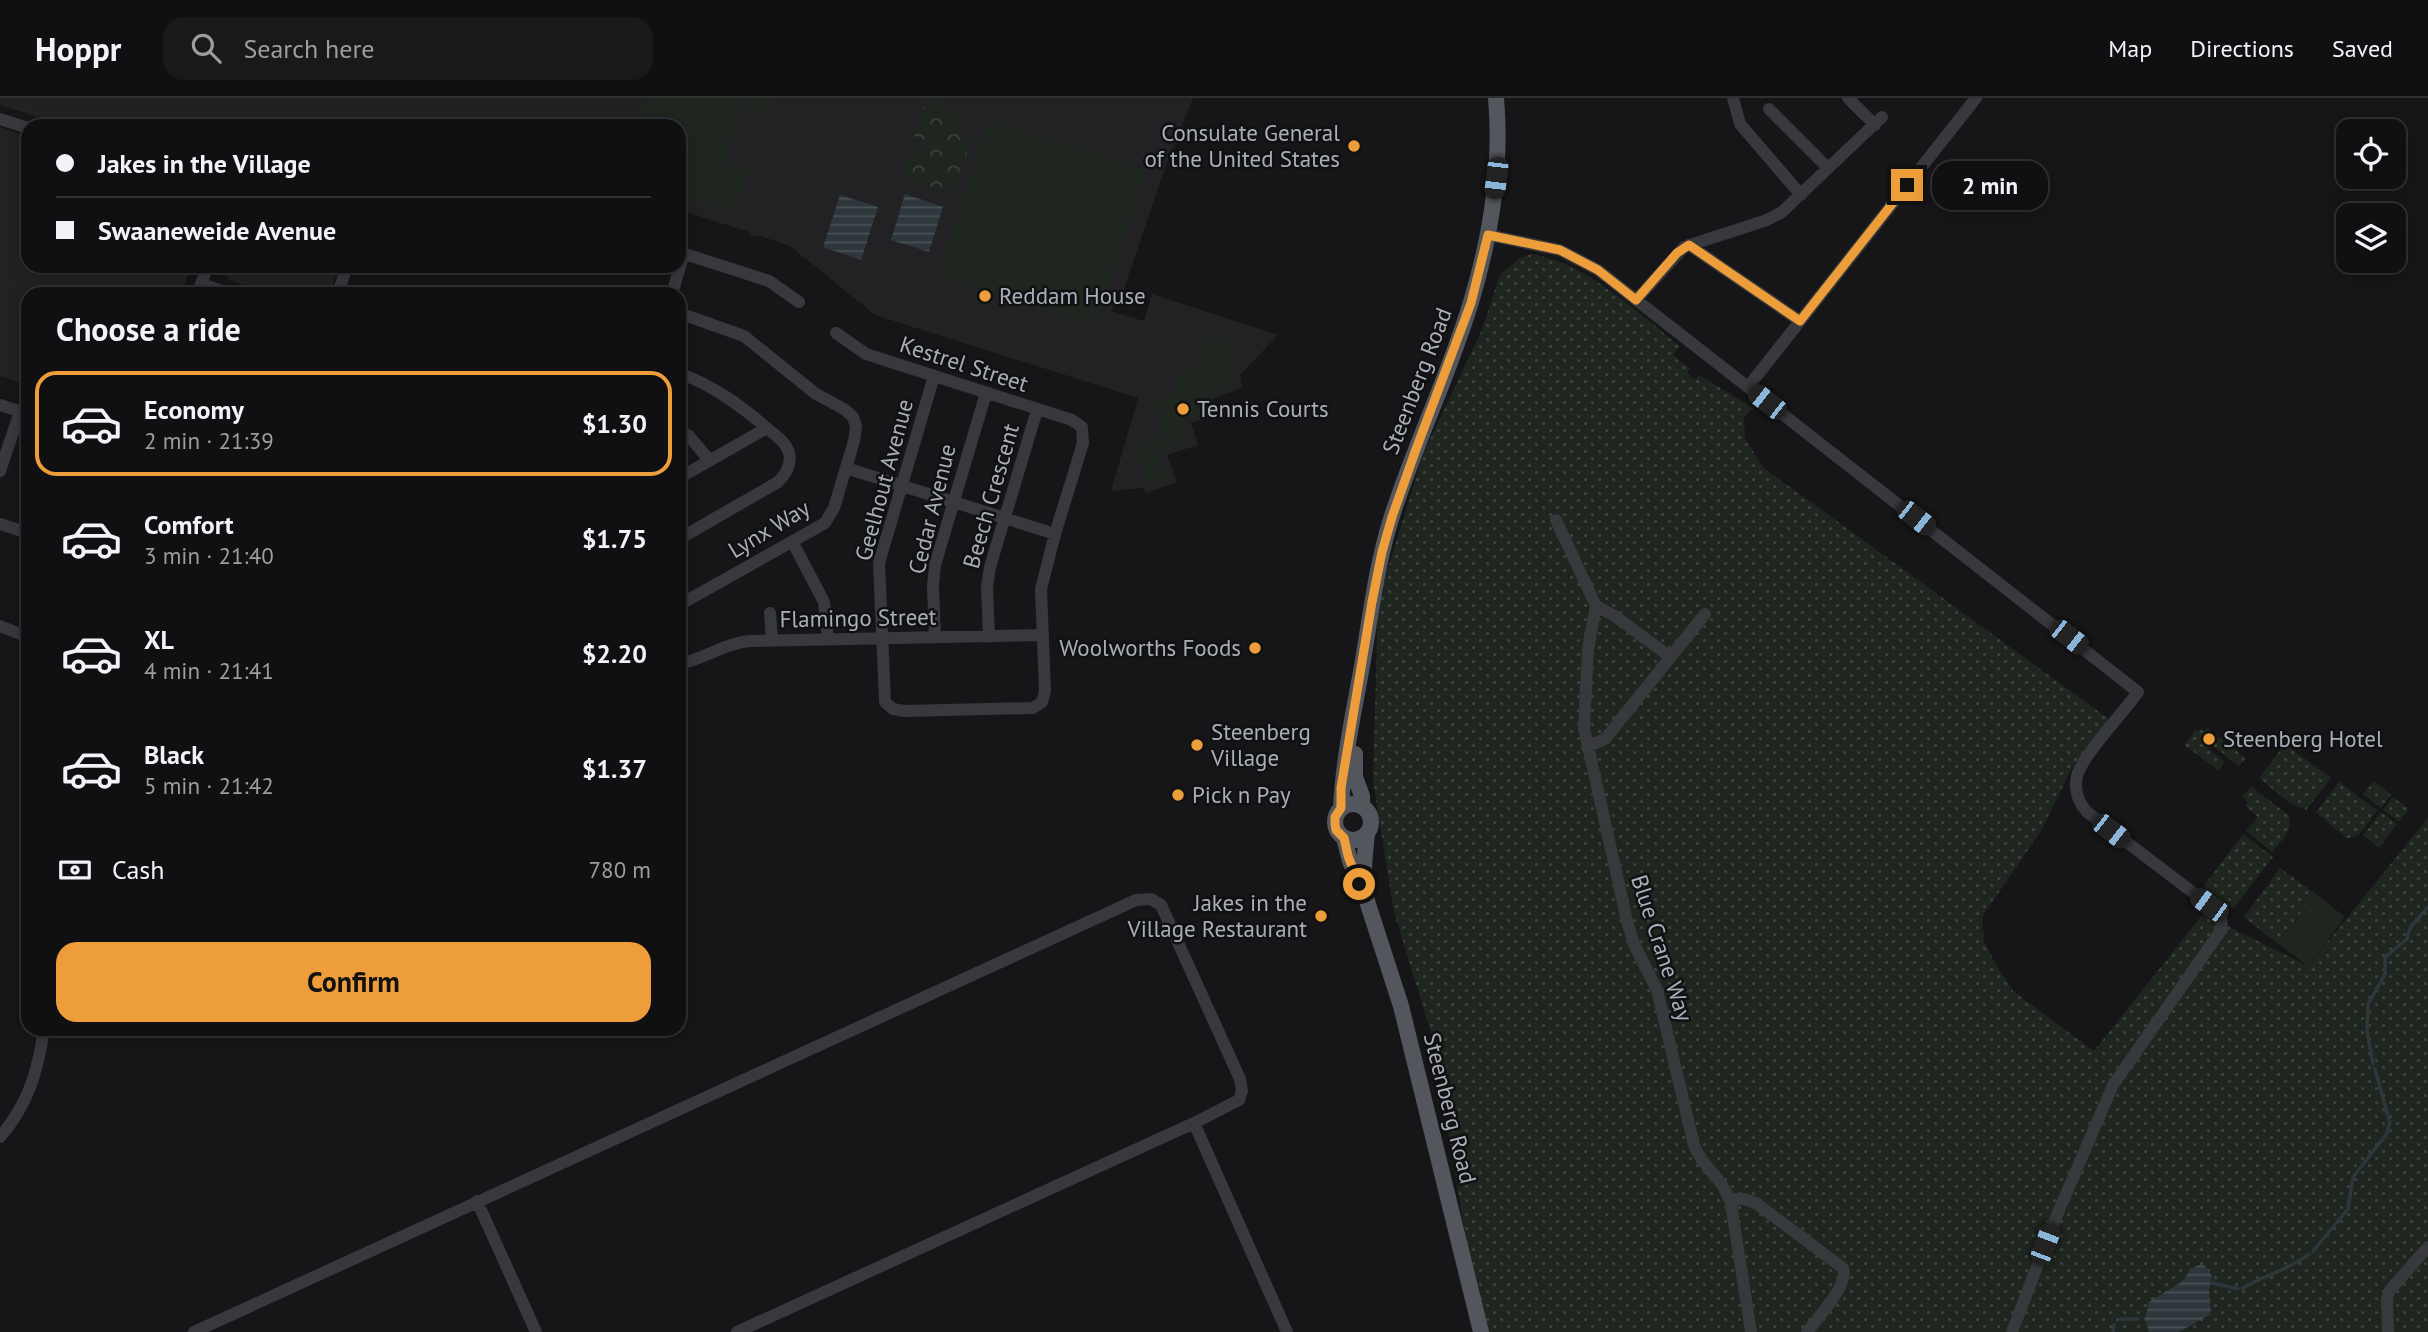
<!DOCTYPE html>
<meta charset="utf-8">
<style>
:root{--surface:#101012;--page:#19191b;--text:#f1f3f6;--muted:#9c9d9f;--line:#303032;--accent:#ed9d39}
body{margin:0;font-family:"PT Sans",sans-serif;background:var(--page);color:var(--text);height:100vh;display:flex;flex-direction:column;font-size:26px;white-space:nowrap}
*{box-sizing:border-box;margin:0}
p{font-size:23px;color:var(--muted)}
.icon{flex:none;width:38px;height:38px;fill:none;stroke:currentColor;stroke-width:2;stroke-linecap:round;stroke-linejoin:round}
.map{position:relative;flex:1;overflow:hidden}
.details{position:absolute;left:21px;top:189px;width:665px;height:749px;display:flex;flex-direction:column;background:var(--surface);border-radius:21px;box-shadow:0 4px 18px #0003,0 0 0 2px var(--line)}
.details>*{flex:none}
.guide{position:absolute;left:21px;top:21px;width:665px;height:154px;border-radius:21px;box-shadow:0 4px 18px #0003,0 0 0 2px var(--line);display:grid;align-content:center;height:154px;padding:0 35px;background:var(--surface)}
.fabs{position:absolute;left:2336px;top:21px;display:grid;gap:14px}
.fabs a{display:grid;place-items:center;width:70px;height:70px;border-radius:14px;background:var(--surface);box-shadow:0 4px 18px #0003,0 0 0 2px var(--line);font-size:35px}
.end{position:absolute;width:32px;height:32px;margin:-16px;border:9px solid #ed9d39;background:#111;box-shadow:0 0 0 4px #111}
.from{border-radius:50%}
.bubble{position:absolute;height:49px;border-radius:21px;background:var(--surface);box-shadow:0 4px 18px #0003,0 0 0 2px var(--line);font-size:23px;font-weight:700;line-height:49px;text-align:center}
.car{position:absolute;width:21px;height:42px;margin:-21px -10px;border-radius:9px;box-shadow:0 0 5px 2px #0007;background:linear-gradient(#222 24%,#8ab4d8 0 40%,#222 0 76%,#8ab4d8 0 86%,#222 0)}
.guide b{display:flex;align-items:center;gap:24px;height:66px;font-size:26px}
.guide b+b{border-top:2px solid var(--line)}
.guide i{width:18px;height:18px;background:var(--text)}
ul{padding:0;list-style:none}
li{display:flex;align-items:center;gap:21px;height:105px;margin:0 14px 10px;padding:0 21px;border:4px solid transparent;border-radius:21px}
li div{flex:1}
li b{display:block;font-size:26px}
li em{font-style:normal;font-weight:700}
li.selected{border-color:var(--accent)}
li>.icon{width:63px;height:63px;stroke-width:1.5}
h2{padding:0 35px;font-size:32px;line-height:84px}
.pay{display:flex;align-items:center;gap:18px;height:77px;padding:0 35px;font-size:26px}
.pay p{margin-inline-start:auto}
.button{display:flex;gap:14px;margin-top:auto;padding:14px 35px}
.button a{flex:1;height:80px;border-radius:21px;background:var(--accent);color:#111;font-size:28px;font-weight:700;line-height:80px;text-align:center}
header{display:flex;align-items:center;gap:42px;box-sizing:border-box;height:98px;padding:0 35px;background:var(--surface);border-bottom:2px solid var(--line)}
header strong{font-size:33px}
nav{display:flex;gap:38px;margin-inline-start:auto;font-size:24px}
.search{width:490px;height:63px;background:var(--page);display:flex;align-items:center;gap:18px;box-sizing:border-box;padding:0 24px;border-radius:21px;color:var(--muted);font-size:26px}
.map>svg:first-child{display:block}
.built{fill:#222225}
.grass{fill:url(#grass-dots)}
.forest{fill:url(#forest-crowns)}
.garden{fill:#1e261f}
.water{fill:url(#water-rules)}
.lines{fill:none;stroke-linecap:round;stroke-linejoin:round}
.stream{stroke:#2d373c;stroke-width:3.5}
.minor{stroke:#37393d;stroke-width:12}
.major{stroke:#53565c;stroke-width:16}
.route{stroke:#ed9d39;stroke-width:9}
.poi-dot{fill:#ed9d39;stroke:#111113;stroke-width:2.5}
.labels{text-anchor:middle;stroke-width:5;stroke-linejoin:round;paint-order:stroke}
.poi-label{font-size:23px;fill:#a9afb8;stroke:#111113;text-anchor:start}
.street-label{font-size:23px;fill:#a9afb8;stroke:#111113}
</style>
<header>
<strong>Hoppr</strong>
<div class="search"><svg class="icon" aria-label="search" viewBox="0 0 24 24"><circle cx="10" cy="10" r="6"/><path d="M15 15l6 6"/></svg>Search here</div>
<nav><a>Map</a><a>Directions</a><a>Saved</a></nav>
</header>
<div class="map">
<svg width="2428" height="1234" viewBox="0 0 2428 1234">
<defs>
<pattern id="grass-dots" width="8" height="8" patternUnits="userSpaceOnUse" patternTransform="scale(1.75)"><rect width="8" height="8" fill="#1e261f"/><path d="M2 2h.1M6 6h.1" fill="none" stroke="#3c433d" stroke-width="1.8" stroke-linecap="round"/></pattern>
<pattern id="forest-crowns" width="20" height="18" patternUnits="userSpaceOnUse" patternTransform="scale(1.75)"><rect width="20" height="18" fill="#1e261f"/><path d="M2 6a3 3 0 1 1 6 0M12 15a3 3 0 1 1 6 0" fill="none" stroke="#3c433d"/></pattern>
<pattern id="water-rules" width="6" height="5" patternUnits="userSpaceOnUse" patternTransform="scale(1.75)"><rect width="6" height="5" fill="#2d373c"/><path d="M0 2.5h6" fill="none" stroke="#495156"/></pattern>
</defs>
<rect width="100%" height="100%" fill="#161618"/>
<path class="built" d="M0 0H1193L1165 70 1123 194 1111 213 1144 223 1152 196 1278 237 1240 277 1242 290 1213 301 1218 316 1191 325 1198 347 1167 357 1177 384 1146 395 1144 390 1111 393 1138 300 875 217 790 148 758 137 757 139 749 137V134L679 112V28H66L0 7Z
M0 29 28 39V168H191L181 196H28V287L0 278Z
M225 168H339L330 196H271L229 182 224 171Z"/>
<path class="grass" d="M1532 156C1589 166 1635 213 1680 248L1673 257 1690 271 1687 275 1695 282 1699 277 1753 310 1744 319 1745 341 1764 370 2109 621 2073 668 2041 733 1982 819 1984 843 1995 865 2013 893 2094 953 2203 816 2308 868 2428 720V1234H1481L1434 945 1394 814 1373 683 1378 503 1423 356 1481 234 1500 177 1520 160Z
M2207 630 2246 660 2239 668 2212 647 2209 651 2225 664 2218 672 2184 647 2195 632 2198 634 2201 631 2204 633Z
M2285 646 2331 680 2306 712 2290 705 2259 680Z
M2374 683 2391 697 2381 710 2363 696Z
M2339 684 2377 712C2369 723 2360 742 2346 740L2316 714Z
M2251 688 2288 717C2294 733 2282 742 2272 754L2246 733 2258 719 2245 708 2248 704 2242 699Z
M2393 699 2409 711 2399 724 2383 712Z
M2381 714 2397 726 2379 750 2363 737Z
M2243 736 2273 759 2233 811 2203 789Z
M2280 770 2316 796 2277 845 2244 819Z"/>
<path class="forest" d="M927 0H943L941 9 959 15 954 31 973 37 953 96 901 79 910 52 920 55 925 42 914 38Z"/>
<path class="garden" d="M648 0H745L709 109 679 99V28H639Z
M749 0H774L768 16 746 9Z
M988 22 1147 72 1096 228 938 177Z
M727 63 750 71 735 115 713 108Z
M1224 238 1238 286 1213 294 1208 298 1211 312 1185 321 1190 343 1163 352 1159 357 1166 380 1147 385 1137 351 1143 346 1164 338 1153 301 1173 296 1178 291 1173 276 1199 266 1201 258 1198 246Z
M2316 796 2345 819 2308 868 2277 845Z"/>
<path class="water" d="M905 96 943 109 929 154 891 142Z
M840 97 878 109 861 162 823 149Z
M2199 1167H2204L2212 1178 2209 1193 2211 1216 2179 1234H2149L2145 1221 2149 1204 2183 1183 2190 1171Z"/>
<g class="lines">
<path class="stream" d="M2373 966 2367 933 2368 906 2385 876V859L2407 841 2410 830 2428 809
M2313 1153 2348 1111 2353 1079 2386 1037 2390 1025 2375 971
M2212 1185 2238 1191
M2243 1190C2265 1177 2289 1172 2309 1156
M2121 1221H2138
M2113 1234 2114 1227"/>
<path class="minor" d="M1733 0 1740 26 1801 97
M1848 0 1875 27
M1769 11 1828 70
M0 21 28 30
M1488 137 1560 152 1598 172 2138 594C2124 614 2082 658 2077 678 2074 692 2078 704 2087 714L2216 812 2221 819 2222 831 2113 987 2054 1124 2012 1234
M1689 147 1800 223
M679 154 769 183 799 204
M201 186 231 196
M197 196 208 168
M338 196 347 168
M672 196 684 155
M1636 202 1684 149 1767 122 1782 114 1882 19
M679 215 744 238 816 296 844 311 853 319 856 328 854 343 834 410 825 425 679 507
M836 235 866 256 1072 322 1082 329 1083 345 1055 436 1041 491 1045 593 1042 604 1033 610 904 613 893 611 885 604 879 465 934 278
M679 275C714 288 740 307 768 331 776 338 786 344 789 355 792 367 786 376 778 384L679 441
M1748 289 1976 0
M0 307 28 316
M688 337 710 363
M846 370 1055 436
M0 373 20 314
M679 380 767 330
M1556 422 1596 508 1615 518 1670 559
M0 426 28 435
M793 445 824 504 828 541
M1596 508 1588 551 1584 630 1627 823 1634 846 1657 892 1694 1047C1703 1071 1723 1079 1731 1106L1751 1234
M770 515 772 542
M0 528 28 539
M935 539 933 489 935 467 986 295
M989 539 987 489 990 469 1037 312
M679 566C704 561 725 545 750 543L1043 537
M1587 649 1605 641 1705 516
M1194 1025 1287 1234
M0 1039C28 1007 38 973 44 931
M1730 1101H1744L1756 1105 1843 1170C1850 1186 1817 1220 1807 1234
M477 1103 536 1234
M194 1234 1136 802 1151 801 1161 807 1240 981 1242 993 1239 1002 1194 1025 737 1234
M2388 1234 2387 1200 2390 1192 2428 1149"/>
<path class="major" d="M1355 656V679L1362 698V708
M1335 724a18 18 0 1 1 36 0a18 18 0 1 1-36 0Z
M1341 710C1343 666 1352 622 1360 579 1370 525 1375 471 1392 418 1415 346 1449 277 1471 204 1491 138 1502 69 1496 0
M1344 740 1350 763 1366 800 1401 908 1481 1234
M1366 791 1364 767 1367 735"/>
</g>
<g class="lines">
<path class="route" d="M1359 786 1348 758 1344 740 1336 732 1335 726V719L1341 710V690L1372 504 1382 454 1392 419 1415 354 1471 205 1488 137 1560 152 1598 172 1636 202 1677 155 1689 147 1800 223 1907 87"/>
</g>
<g class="poi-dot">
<circle cx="1354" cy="48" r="7"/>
<circle cx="985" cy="198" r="7"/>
<circle cx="1183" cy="311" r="7"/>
<circle cx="1255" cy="550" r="7"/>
<circle cx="2209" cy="641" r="7"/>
<circle cx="1197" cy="647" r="7"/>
<circle cx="1178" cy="697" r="7"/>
<circle cx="1321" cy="818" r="7"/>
</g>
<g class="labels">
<g class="poi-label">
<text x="1340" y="43" text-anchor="end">Consulate General<tspan x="1340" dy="26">of the United States</tspan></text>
<text x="999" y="206">Reddam House</text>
<text x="1197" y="319">Tennis Courts</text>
<text x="1241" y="558" text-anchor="end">Woolworths Foods</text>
<text x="1211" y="642">Steenberg<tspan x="1211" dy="26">Village</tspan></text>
<text x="2223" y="649">Steenberg Hotel</text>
<text x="1192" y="705">Pick n Pay</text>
<text x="1307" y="813" text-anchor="end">Jakes in the<tspan x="1307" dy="26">Village Restaurant</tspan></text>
</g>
<g class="street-label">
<text transform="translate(964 266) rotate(18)" y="8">Kestrel Street</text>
<text transform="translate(1417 283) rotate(-69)" y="8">Steenberg Road</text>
<text transform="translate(884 382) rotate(-75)" y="8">Geelhout Avenue</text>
<text transform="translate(991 398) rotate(-74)" y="8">Beech Crescent</text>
<text transform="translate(932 411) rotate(-76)" y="8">Cedar Avenue</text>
<text transform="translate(769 431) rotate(-31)" y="8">Lynx Way</text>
<text transform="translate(858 520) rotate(-1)" y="8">Flamingo Street</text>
<text transform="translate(1662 850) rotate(72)" y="8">Blue Crane Way</text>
<text transform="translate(1450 1010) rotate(76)" y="8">Steenberg Road</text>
</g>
</g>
</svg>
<div class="fabs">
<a><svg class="icon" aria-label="locate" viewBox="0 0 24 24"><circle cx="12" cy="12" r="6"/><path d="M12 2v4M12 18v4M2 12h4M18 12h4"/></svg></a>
<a><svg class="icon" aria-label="layers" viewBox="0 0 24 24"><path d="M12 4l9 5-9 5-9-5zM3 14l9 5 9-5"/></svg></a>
</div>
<i class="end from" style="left:1359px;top:786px"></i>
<i class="end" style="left:1907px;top:87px"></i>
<div class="bubble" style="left:1932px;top:63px;width:116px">2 min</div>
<i class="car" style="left:1496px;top:80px;rotate:187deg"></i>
<i class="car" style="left:1767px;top:304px;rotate:308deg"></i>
<i class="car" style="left:1916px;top:420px;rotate:128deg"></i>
<i class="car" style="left:2069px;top:539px;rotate:128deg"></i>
<i class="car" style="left:2111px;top:733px;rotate:128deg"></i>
<i class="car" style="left:2209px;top:807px;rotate:306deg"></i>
<i class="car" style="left:2045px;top:1146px;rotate:21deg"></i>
<div class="guide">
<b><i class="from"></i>Jakes in the Village</b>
<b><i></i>Swaaneweide Avenue</b>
</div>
<section class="details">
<h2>Choose a ride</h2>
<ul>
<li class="selected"><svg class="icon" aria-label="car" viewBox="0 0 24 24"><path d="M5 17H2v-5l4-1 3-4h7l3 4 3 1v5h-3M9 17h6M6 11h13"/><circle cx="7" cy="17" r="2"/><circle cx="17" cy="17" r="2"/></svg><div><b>Economy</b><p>2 min · 21:39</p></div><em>$1.30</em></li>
<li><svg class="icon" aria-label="car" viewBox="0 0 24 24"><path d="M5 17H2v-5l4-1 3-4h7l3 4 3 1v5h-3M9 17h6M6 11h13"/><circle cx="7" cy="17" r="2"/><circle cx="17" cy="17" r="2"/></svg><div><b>Comfort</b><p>3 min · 21:40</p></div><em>$1.75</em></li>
<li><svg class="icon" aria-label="car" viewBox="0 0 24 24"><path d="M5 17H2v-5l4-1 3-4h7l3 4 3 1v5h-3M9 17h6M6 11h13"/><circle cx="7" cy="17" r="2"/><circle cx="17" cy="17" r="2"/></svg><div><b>XL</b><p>4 min · 21:41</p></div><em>$2.20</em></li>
<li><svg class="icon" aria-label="car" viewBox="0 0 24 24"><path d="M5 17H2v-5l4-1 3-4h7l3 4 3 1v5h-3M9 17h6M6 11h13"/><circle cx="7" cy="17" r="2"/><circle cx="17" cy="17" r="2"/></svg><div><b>Black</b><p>5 min · 21:42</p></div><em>$1.37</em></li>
</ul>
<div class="pay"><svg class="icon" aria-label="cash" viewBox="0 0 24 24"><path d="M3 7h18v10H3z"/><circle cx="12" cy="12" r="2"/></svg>Cash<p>780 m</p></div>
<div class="button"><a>Confirm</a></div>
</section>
</div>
